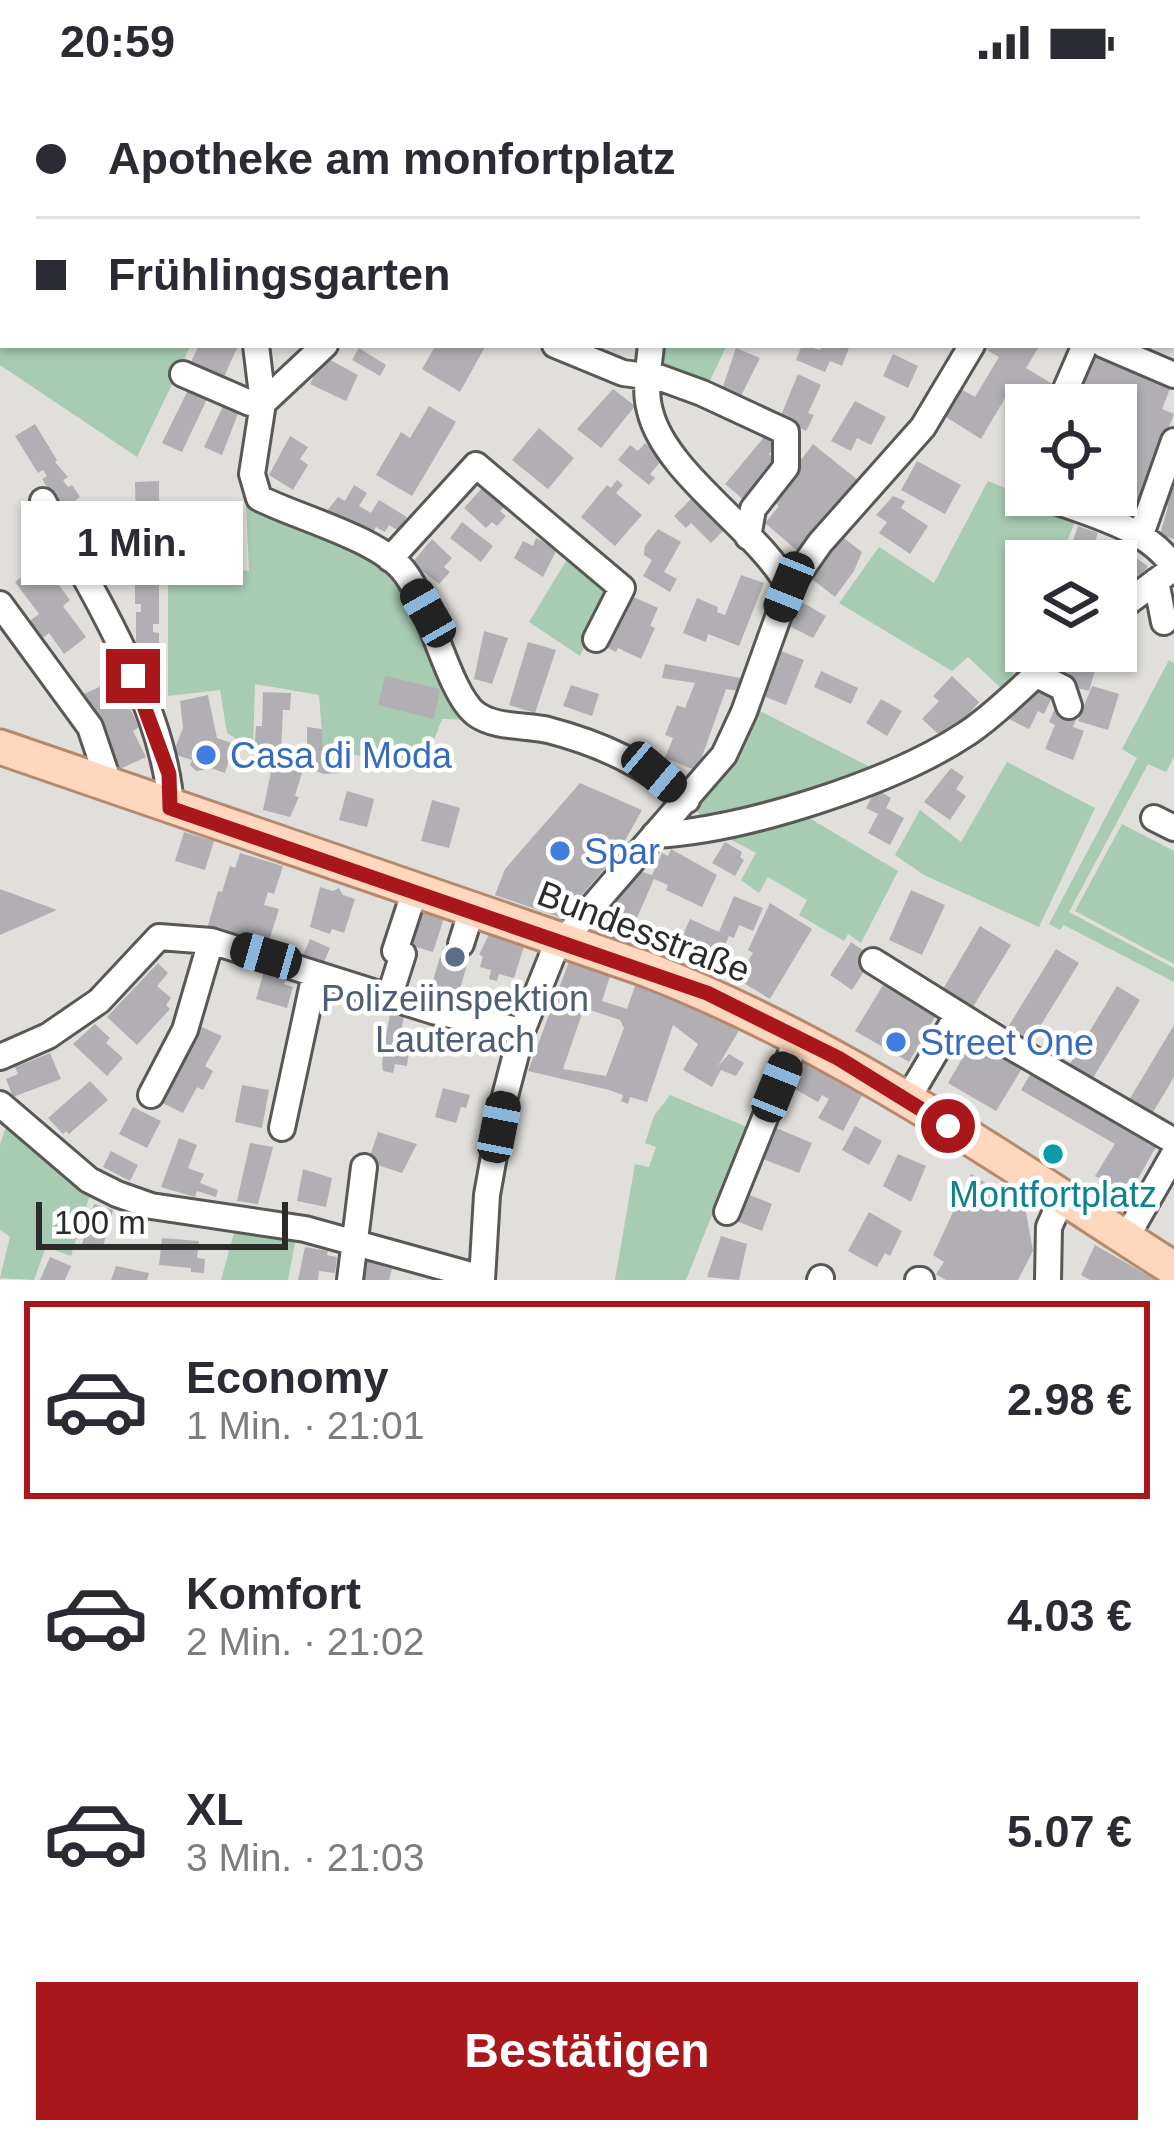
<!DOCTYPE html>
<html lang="de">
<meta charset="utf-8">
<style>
:root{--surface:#fff;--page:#f7f7f7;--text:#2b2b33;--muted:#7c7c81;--line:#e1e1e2;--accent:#aa171b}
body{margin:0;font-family:Arial,sans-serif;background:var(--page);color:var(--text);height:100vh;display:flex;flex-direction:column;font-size:45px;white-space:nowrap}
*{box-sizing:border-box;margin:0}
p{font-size:39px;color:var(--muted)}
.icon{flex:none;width:66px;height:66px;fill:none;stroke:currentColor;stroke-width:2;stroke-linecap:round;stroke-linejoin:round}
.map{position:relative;height:1196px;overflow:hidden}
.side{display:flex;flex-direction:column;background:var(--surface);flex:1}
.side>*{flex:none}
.guide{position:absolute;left:0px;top:0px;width:1176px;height:264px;box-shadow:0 3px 9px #0004;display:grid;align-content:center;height:264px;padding:0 36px;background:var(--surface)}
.buttons{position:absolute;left:1005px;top:300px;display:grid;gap:24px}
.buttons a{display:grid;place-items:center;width:132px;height:132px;border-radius:0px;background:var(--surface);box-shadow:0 3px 9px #0004;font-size:60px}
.scale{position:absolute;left:36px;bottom:30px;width:252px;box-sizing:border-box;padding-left:12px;border:6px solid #2b2b2a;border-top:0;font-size:33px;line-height:42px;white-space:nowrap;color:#2b2b2a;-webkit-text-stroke:9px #fff;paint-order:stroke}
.end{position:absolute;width:54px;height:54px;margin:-27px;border:15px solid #aa171b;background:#fff;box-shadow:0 0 0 6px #fff}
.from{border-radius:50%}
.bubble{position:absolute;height:84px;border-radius:0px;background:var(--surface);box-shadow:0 3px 9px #0004;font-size:39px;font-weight:700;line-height:84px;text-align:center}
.car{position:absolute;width:36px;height:72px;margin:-36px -18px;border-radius:15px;box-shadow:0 0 9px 3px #0007;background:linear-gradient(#222 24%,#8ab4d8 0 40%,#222 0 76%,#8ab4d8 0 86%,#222 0)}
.guide b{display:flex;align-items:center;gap:42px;height:114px;font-size:45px}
.guide b+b{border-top:3px solid var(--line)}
.guide i{width:30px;height:30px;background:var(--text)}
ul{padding:21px 0 0;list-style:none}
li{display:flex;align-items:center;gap:36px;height:198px;margin:0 24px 18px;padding:0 12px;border:6px solid transparent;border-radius:0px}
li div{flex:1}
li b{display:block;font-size:45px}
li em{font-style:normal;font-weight:700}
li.on{border-color:var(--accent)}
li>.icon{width:108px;height:108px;stroke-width:1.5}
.primary-button{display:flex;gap:24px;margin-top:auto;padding:24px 36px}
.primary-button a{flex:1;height:138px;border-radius:0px;background:var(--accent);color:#fff;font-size:48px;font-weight:700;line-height:138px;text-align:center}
.status{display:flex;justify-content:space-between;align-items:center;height:84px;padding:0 60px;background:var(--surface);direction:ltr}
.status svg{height:33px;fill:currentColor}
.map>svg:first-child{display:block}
.green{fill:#a7cbb3}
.building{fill:#b1afb3;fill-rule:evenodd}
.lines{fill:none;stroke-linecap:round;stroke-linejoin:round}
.minor-casing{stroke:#595855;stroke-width:30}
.major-casing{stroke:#b4896e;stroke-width:39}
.minor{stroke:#fff;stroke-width:24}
.major{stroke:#fed7be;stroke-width:33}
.route{stroke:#aa171b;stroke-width:15}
.shop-dot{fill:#3f7fe0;stroke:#fff;stroke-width:4.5}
.service-dot{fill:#5c6f8a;stroke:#fff;stroke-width:4.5}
.culture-dot{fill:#0f9aa8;stroke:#fff;stroke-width:4.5}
.labels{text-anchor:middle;stroke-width:9;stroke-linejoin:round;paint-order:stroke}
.shop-label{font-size:36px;fill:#366cbe;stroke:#fff;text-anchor:start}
.street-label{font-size:36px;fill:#2b2b2a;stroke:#fff}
.service-label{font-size:36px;fill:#4e5e75;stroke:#fff}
.culture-label{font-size:36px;fill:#0d838f;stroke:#fff}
</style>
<div class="status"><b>20:59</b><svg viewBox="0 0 49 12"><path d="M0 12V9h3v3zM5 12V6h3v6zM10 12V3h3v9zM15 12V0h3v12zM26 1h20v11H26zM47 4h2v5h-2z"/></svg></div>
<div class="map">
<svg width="1174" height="1196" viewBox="0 0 1174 1196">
<rect width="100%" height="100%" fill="#e0dfdb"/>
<path class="green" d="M0 0H495L3 3V261H191L137 373 0 281Z
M653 261H727L704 309 661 294Z
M988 397 1077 433 1059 477H1026V557L1005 608 968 573 952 587 839 519 879 463 934 499Z
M246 419 355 467 396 494 474 636 442 635 422 687 323 663 319 611 255 600 253 666 227 649 220 606 168 612V476L249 487Z
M569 472 611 504 580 572 529 538Z
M1169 576 1174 579V673L1166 688 1148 680 1069 828 1174 884V898L1064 841 1060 846 1049 840 1137 674 1122 665Z
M750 622 878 687 704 736 692 722Z
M1007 678 1095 724 1039 843 924 791 895 771 920 726 961 758Z
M796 726 898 787 861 859 848 850 844 857 799 831 807 816 768 793 759 809 741 796 756 769 722 751Z
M1122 740 1174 767V880L1075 827Z
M670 1011 747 1043 686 1196H615L635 1080 649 1083 656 1063 645 1059 654 1032Z
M12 1043 92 1104 71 1172 46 1163 34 1196 0 1194 10 1153 0 1146V1061L5 1045Z
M237 1138 296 1154 288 1196H221Z"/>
<path class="building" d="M199 261 238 262 223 295 190 280Z
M436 261H486L460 308 422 285Z
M802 261 820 266 822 261H850L842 282 830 277 825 288 796 276Z
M989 261H1040L1026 284 1056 302 1047 321H1026V327L1005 314 981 355 943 331 959 304 975 313 999 273 987 266Z
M359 264 386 281 380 292 352 276Z
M736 264 760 274 738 318 720 311Z
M1092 268 1172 300 1162 325 1174 330 1130 440 1056 411H1116V321H1068Z
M893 270 918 282 908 304 883 292Z
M323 272 358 291 346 317 310 300Z
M798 290 821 301 808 329 814 331 806 347 780 334Z
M189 304 208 313 182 368 162 359Z
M613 305 635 322 601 364 577 345Z
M855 317 886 333 871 361 857 354 851 367 831 357Z
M224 320 239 327 222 371 204 363Z
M429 322 456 338 412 412 376 391 401 348 410 354Z
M35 340 57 376 55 378 68 393 63 396 68 403 72 401 80 413 75 417 80 424 85 420 97 446 100 444 120 476 99 489 80 457 85 454 81 447 76 451 42 395 47 392 43 386 38 389 15 352Z
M539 344 574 374 548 405 512 376Z
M290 352 308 363 300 375 308 381 293 406 269 391Z
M765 352 777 361 769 370 782 381 750 421 725 400Z
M645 359 663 375 650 390 655 394 649 401 618 376 630 361 638 367Z
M813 360 859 397 800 469 765 439 779 422 771 415Z
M917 377 961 401 945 430 901 406Z
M617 396 623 401 616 409 642 431 615 462 581 433 607 401 611 404Z
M159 397V419H154V428H159V468H153V476H159V492H153L154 500H159V540H153V548L159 549V571H136V528H141V520H135V456H141V448H136L135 398Z
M354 401 367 409 359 422 371 429 379 416 407 433 399 447 389 441 385 448 376 443 370 454 326 428 338 413 345 417Z
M1167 402 1174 404V455L1160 451 1168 422 1162 420Z
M483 403 505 422 500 427 506 432 497 442 492 438 486 444 464 424Z
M893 412 905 417 901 424 928 442 910 470 879 449 887 438 876 431Z
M691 415 698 421 703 416 727 443 711 459 691 439 686 444 674 432Z
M190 422 218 424 216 442 223 443 222 463 187 460Z
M462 438 493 462 481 478 450 454Z
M1078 442 1098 449 1092 466 1072 459Z
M658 445 681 458 664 488 677 495 670 508 643 492 652 476 644 471 645 462Z
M836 448 862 468 854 487 835 513 807 491Z
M536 454 557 465 543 493 514 474 523 457 533 462Z
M432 455 452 474 444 483 450 488 439 500 412 479Z
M1121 464 1148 482 1132 505 1116 495V477H1113Z
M42 478 70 516 63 522 86 553 64 570 49 549 40 556 27 539 39 530 15 498Z
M741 491 764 499 739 562 708 550 706 558 683 549 697 514 718 523 717 528 725 531Z
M629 511 658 524 650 542 655 544 641 575 618 564 616 568 604 562Z
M793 513 826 532 813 554 779 537Z
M484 547 508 554 492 600 474 595Z
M528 558 556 566 535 629 509 621Z
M781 567 804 576 786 621 763 612Z
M1067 567 1098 576 1089 607 1049 596Z
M665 580 746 595 740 607 726 605 697 687 665 674 673 654 665 651 677 621 685 624 695 599 662 594Z
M119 585 131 610 125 613 139 643 133 647 146 673 120 685 84 610 108 599 105 592Z
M821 587 858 604 851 620 814 603Z
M385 592 440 605 434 635 378 621Z
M952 592 979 618 946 657 922 635 939 617 933 612Z
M571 601 599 610 592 632 563 622Z
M1092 602 1119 610 1108 646 1078 637Z
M1024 603H1057L1044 630 1038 627 1029 645 1007 634Z
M263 608 291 609 290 626H283L281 667 263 666V674L254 673 256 642H262Z
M208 611 217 654 234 660 225 689 205 682 204 686 196 687 190 681 192 676 173 670 183 644 180 617Z
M881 615 902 627 887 652 866 639Z
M1056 622 1078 631 1073 643 1084 647 1073 676 1045 665 1055 641 1049 638Z
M307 643 322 645 323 667 342 672V689L324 690 307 684Z
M274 674 304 682 295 712 299 713 290 733 263 726Z
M951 684 964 693 956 705 966 712 950 736 924 718Z
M580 699 642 726 618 769 562 834 495 811 505 785Z
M876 705 891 714 886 724 904 734 890 761 868 749 878 730 866 724Z
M347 707 374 715 367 743 339 736Z
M432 716 460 724 449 764 421 757Z
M184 748 214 757 205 786 175 777Z
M725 758 742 768 740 773 744 776 735 792 712 779Z
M671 765 717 791 702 823 666 806 668 801 654 795 636 836 632 834 620 862 593 851 611 815 634 785 652 791 662 769 668 772Z
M240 769 283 782 274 810 268 808 264 821 279 825 266 866 206 848 218 807 222 808 230 782 235 784Z
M320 803 333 807 339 804 343 811 355 815 344 849 332 845 330 850 310 843Z
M0 805 57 826 0 851Z
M911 806 945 821 922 871 889 856Z
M734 812 763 824 753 847 739 841 734 854 729 852 718 878 677 864 690 835 719 848Z
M770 819 812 845 770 915 737 895 753 869 748 866Z
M414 825 444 834 433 868 403 859Z
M980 842 1011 861 973 923 943 905Z
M490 848 525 859 514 894 499 890 497 897 489 895 491 886 480 883 483 872 479 871Z
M310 855 330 864 322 882 302 874Z
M851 858 873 873 852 906 830 891Z
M443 863 470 871 456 918 429 910Z
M1056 865 1079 879 1031 957 1008 943Z
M571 872 612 886 602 917 627 925 637 896 741 943 718 982 729 970 744 979 736 992 721 986 712 1003 683 986 698 960 673 941 647 1018 630 1013 628 1020 621 1017 623 1011 609 1006 528 987ZM584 924 620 936 624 944 606 992 563 985Z
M158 879 168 889 157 902 171 914 166 921 170 925 137 961 107 933Z
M265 884 287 890 284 900 293 903 287 924 256 915Z
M888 893 940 924 909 978 855 947Z
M1117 902 1140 916 1093 994 1070 980Z
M471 909 510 922 506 935 467 922Z
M390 929 404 931 401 948 411 950 407 982 395 980 393 989 383 987 382 979Z
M193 939 222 952 205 982 213 987 203 1006 197 1003 183 1029 152 1014 169 984 178 989 186 974 177 969Z
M95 940 110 954 106 959 123 974 107 992 73 960Z
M1174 941V993L1152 1030 1129 1016Z
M977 949 1026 978 996 1027 948 999Z
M50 969 61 995 13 1013 6 995 18 990 15 983Z
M800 970 866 1004 843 1047 818 1034 829 1015 822 1011 818 1018 784 999Z
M1034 984 1160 1056 1128 1112 1095 1092 1115 1060 1021 1006Z
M90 997 108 1016 69 1050 66 1047 63 1050 48 1034Z
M242 1001 269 1006 262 1044 235 1038Z
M443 1004 470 1011 466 1024 461 1023 456 1039 435 1033Z
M133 1023 161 1037 147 1064 119 1050Z
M855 1042 882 1057 869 1081 842 1066Z
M776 1044 812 1059 799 1089 763 1075Z
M378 1048 417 1060 402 1089 368 1078Z
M179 1054 197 1061 188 1084 204 1090 200 1099 218 1106 216 1113 197 1107 195 1113 161 1103Z
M250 1059 273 1063 258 1120 237 1117Z
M111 1067 138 1081 130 1097 103 1083Z
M898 1070 926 1082 911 1118 883 1102Z
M303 1085 332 1094 326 1123 297 1117Z
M971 1090 1025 1123 1033 1167 1018 1196H946L936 1190 944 1178 933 1171Z
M744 1109 772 1120 762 1147 734 1136Z
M94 1120 113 1126 102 1166 82 1160Z
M869 1128 902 1147 890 1172 885 1169 877 1183 848 1167Z
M721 1152 747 1160 739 1196 707 1193Z
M162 1154 199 1157 197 1174 205 1175 204 1189 191 1188V1184L159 1181Z
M1095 1161 1156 1196H1090L1081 1191Z
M305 1163 328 1167 327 1171 337 1173 335 1189 319 1187 318 1196H298Z
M50 1173 71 1182 65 1196H40Z
M366 1177 392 1185 389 1196H360Z
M116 1182 149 1189 147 1196H111Z"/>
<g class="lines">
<g class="minor-casing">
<path id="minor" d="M659 0V3
M1017 0 1021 3
M498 3 499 0
M746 3V0
M0 46 3 48
M1173 212H1174
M256 261 263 319 252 390 259 414C298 434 382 455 406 490 431 524 449 610 476 630 495 644 526 641 548 646 602 660 646 681 687 716
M555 261 623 289 661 294 702 309 786 348V383L753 425 748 453
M651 261C649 282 644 306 650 327 665 390 759 446 789 503
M1104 261 1174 291
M183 290 250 319H263
M263 319 325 261
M1059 321 1085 261
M1026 396 1022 404 1026 406
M1039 411C1082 428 1149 442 1174 484L1116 527
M43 417C91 506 165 622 171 724
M1140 453 1174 357
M390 475 476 381 622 504 596 555
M1156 497 1164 538
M0 520 90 643 110 702
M1035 590 1063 604 1069 622
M1154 734 1174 744
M654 751C742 747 892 699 966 650 1001 627 1030 593 1064 567
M461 860 472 825
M873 877 998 955 1174 1057
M389 914 403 870 395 867 415 806
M0 973 48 952 99 917 159 853 211 857 433 927 522 947
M151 1011 185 946 211 857
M907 1016 958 930
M0 1020 89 1096 117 1110 151 1122 305 1145 482 1194
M282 1044 315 890
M727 1128 798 952
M1126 1154 1174 1070
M350 1196 364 1083
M482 1196 487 1111 504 1016 522 947 554 867 724 671 744 628 789 503 820 459 923 343 972 261
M820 1196 821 1194
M918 1196H921
M1048 1196 1049 1143 1062 1114"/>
</g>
<g class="major-casing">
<path id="major" d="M0 663 643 884C834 957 1002 1075 1174 1185"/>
</g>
<use href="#minor" class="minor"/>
<use href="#major" class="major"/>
</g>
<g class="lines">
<path class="route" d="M133 592 169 690 170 724 707 909 838 974 948 1042"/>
</g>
<g class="shop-dot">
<circle cx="206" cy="671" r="12"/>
<circle cx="560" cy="767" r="12"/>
<circle cx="896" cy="958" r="12"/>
</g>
<circle class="service-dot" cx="455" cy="873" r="12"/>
<circle class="culture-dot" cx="1053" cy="1070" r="12"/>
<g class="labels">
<g class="shop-label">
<text x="230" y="684">Casa di Moda</text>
<text x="584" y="780">Spar</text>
<text x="920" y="971">Street One</text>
</g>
<g class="street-label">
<text transform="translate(644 847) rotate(21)" y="13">Bundesstraße</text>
</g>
<g class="service-label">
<text x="455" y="927">Polizeiinspektion<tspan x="455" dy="41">Lauterach</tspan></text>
</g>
<g class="culture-label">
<text x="1053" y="1123">Montfortplatz</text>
</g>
</g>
</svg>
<div class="buttons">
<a><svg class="icon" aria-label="locate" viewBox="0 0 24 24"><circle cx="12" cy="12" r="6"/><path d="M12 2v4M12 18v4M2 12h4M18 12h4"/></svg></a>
<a><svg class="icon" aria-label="layers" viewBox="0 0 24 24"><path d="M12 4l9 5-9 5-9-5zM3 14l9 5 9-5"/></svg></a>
</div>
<div class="scale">100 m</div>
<i class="end from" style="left:948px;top:1042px"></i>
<i class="end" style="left:133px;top:592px"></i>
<div class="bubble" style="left:21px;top:417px;width:222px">1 Min.</div>
<i class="car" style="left:789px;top:503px;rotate:202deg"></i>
<i class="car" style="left:428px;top:529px;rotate:330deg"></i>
<i class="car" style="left:654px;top:688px;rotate:130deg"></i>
<i class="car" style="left:266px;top:872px;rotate:286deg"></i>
<i class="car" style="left:777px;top:1003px;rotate:22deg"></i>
<i class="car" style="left:499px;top:1043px;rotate:11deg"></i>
<div class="guide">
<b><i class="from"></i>Apotheke am monfortplatz</b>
<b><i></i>Frühlingsgarten</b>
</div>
</div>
<section class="side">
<ul>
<li class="on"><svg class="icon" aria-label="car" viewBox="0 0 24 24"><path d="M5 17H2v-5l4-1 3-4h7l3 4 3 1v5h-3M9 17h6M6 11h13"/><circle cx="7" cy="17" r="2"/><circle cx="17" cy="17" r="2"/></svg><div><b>Economy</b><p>1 Min. · 21:01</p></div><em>2.98 €</em></li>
<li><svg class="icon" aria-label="car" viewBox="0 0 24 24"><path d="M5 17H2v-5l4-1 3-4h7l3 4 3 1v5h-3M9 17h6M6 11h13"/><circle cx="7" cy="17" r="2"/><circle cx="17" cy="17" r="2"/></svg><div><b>Komfort</b><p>2 Min. · 21:02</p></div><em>4.03 €</em></li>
<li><svg class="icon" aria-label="car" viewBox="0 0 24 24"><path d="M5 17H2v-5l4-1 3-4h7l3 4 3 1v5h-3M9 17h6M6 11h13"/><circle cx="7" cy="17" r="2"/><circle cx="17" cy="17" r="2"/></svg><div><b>XL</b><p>3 Min. · 21:03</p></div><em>5.07 €</em></li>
</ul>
<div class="primary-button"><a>Bestätigen</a></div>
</section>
